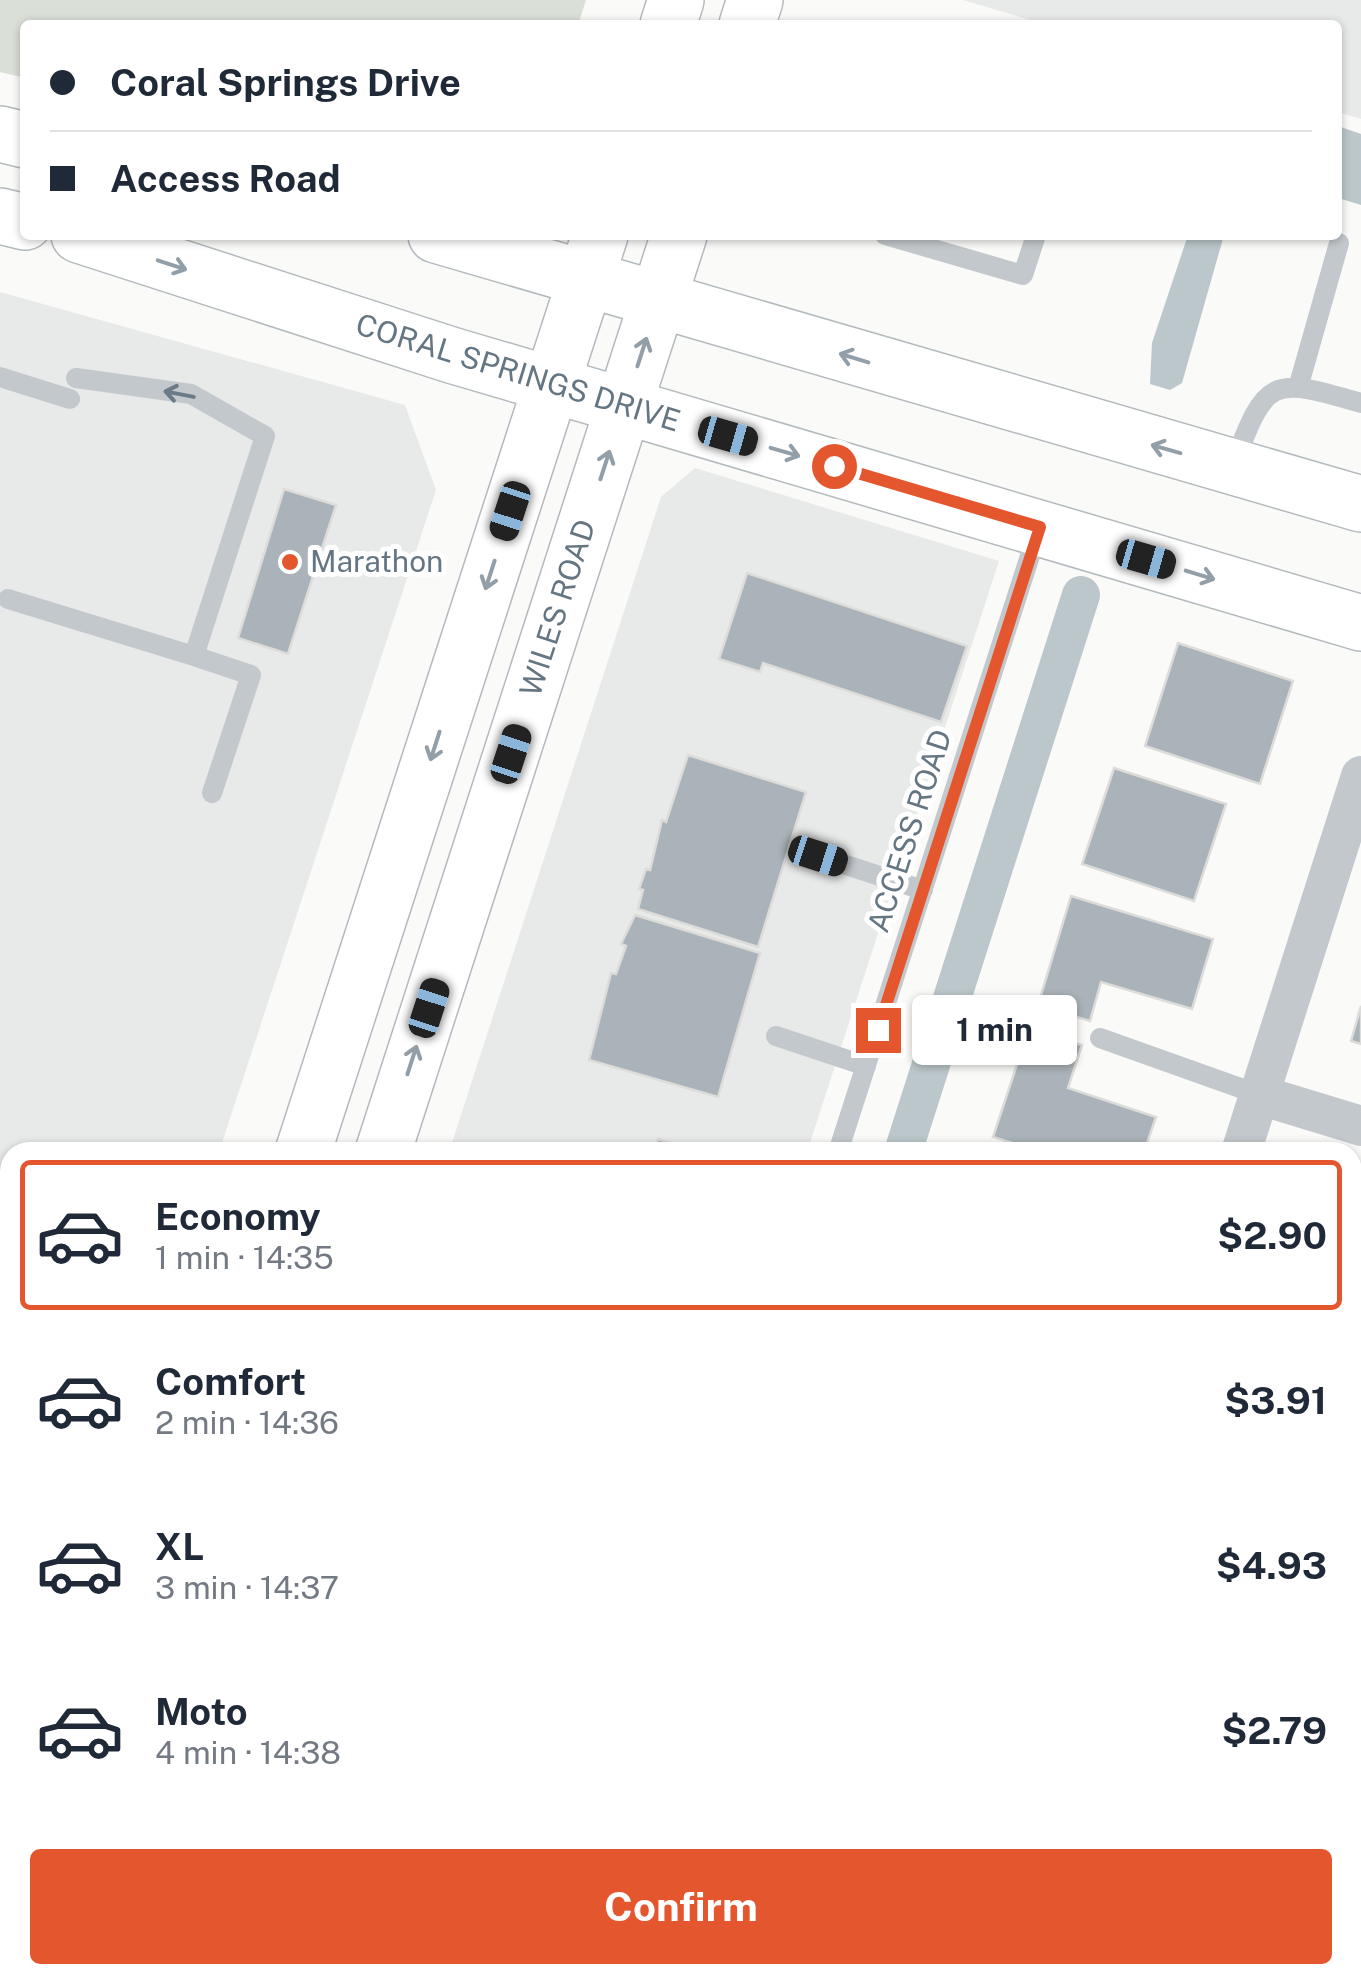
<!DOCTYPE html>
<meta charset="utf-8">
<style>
:root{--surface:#fff;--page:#f2f2f3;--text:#1f2937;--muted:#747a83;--line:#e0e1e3;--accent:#e4572e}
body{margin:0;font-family:"Public Sans",sans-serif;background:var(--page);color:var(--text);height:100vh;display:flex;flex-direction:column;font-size:38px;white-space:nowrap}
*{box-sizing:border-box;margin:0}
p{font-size:32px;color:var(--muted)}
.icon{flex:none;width:55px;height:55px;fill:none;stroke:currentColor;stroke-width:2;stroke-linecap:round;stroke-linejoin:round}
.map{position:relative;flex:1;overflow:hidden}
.details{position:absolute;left:0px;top:1142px;width:1362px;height:842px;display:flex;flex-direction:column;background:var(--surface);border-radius:30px 30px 0 0;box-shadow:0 2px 8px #0004}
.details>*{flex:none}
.hud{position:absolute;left:20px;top:20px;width:1322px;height:220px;border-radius:10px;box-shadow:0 2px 8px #0004;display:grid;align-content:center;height:220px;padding:0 30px;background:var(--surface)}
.end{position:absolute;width:45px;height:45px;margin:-22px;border:12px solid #e4572e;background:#fff;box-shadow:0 0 0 5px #fff}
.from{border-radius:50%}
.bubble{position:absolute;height:70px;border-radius:10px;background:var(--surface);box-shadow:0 2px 8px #0004;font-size:32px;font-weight:700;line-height:70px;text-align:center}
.car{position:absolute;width:30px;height:60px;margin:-30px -15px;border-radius:12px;box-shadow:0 0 8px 2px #0007;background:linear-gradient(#222 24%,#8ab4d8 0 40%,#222 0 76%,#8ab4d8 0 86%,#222 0)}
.hud b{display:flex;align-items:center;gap:35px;height:95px;font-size:38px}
.hud b+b{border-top:2px solid var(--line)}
.hud i{width:25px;height:25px;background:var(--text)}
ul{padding:18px 0 0;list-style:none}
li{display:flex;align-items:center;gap:30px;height:150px;margin:0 20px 15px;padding:0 10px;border:5px solid transparent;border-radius:10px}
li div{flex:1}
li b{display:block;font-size:38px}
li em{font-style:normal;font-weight:700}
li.current{border-color:var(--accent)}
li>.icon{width:90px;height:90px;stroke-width:1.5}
.cta{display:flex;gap:20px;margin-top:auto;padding:20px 30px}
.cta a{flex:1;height:115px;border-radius:10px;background:var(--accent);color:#fff;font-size:40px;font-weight:700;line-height:115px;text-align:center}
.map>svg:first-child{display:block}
.built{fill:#e8e9e9}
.green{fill:#dadfd7}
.water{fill:#bbc7cb}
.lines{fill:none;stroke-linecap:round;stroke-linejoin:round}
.canal{stroke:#bbc7cb;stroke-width:38}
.building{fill:#aab3b9;stroke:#dcdcda;stroke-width:2.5}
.secondary-casing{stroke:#b3babf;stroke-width:58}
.service{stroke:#c3c8cc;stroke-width:20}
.minor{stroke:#c3c8cc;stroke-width:40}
.secondary{stroke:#fff;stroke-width:55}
.oneway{stroke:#939fa8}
.oneway2{stroke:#6a7a87}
.route{stroke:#e4572e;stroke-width:12}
.poi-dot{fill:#e4572e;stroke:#fff;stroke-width:4}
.labels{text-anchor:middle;stroke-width:10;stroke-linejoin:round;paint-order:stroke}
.street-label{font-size:30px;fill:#657683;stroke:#fff}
.poi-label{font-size:30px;fill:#657683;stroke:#fff;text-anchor:start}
</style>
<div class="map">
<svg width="1361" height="1984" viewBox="0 0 1361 1984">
<rect width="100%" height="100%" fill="#fafaf8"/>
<path class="built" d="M963 0H1361V119L1338 112V25H1047Z
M0 292 405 405 436 490 219 1152H10V1871L0 1903Z
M695 468 999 561 807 1152H449L661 497Z
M184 1975H541L538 1984H181Z"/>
<path class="green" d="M0 0H586L578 25H25V78L0 72Z"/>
<path class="water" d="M1338 126 1361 134V205L1338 198Z
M1188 235H1224L1182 383 1170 390 1150 384 1152 343Z"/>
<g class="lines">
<path class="canal" d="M903 1152 1081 595
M638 1984 640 1975"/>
</g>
<path class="building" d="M284 489 336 505 288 654 238 638Z
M747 573 967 646 941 722 763 663 760 672 719 659Z
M1178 643 1293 681 1260 784 1145 746Z
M688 755 806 792 758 947 638 909 643 890 639 889 646 869 650 870 662 820 666 822Z
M1114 768 1226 804 1194 901 1082 864Z
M1071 896 1213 939 1192 1009 1101 982 1090 1021 1038 1005Z
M635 915 760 953 718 1097 589 1060 611 973 616 974 626 946 621 944Z
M1361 1006V1044L1351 1041Z
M1029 1028 1082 1045 1068 1088 1156 1117 1144 1152H1041L993 1137Z
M658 1139 700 1152H654Z
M1352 1222 1361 1225V1292L1352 1290Z
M1355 1766 1361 1768V1823L1352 1820Z
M1352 1854 1361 1857V1968L1352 1966Z
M303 1975H410L407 1984H300Z
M751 1975H787L784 1984Z
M1125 1975H1227L1232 1984H1113Z"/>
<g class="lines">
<g class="secondary-casing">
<path id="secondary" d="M668 25 676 0
M747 25 755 0
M0 134 25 140
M0 216 25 222
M79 235 451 355 1361 623
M436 235 1361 504
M303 1152 600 235
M383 1152 679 235
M35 1984 37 1975
M114 1984 117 1975"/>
</g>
<path class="service" d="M885 235 1023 275 1036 235
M0 377 70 399
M1298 388 1339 243
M1233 466C1266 378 1270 376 1361 403
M8 599 194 656 265 436 191 394 76 378
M194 656 251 675 212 793
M818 856 923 890
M776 1036 866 1066
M1100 1038 1260 1095
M838 1152 1038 531
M570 1984 573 1975"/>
<path class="minor" d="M1260 1095 1361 1126
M1241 1152 1361 776
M1030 1975 1033 1984"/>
<use href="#secondary" class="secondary"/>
</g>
<defs><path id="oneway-shaft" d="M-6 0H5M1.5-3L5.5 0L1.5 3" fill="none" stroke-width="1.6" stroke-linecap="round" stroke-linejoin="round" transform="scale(2.5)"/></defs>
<g class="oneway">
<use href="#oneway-shaft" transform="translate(172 265) rotate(18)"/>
<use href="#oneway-shaft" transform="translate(642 352) rotate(-72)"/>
<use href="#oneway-shaft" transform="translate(854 358) rotate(-163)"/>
<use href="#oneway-shaft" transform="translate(1166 449) rotate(-164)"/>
<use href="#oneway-shaft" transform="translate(785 452) rotate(16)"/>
<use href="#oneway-shaft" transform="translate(605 465) rotate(-72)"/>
<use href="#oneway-shaft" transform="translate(490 575) rotate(108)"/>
<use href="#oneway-shaft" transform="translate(1200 575) rotate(17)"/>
<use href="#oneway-shaft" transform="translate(435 746) rotate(108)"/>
<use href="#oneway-shaft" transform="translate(412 1060) rotate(-72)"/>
</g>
<use class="oneway2" href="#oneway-shaft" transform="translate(179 394) rotate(-169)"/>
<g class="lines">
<path class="route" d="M834 466 1040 527 878 1030"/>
</g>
<circle class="poi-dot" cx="290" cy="562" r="10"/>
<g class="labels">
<g class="street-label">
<text transform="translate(518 373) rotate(17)" y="10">CORAL SPRINGS DRIVE</text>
<text transform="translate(558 608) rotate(-72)" y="10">WILES ROAD</text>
<text transform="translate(910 831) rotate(-72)" y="10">ACCESS ROAD</text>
</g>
<g class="poi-label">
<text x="310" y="572">Marathon</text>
</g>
</g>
</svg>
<i class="end from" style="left:834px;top:466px"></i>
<i class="end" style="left:878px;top:1030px"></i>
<div class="bubble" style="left:912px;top:995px;width:165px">1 min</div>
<i class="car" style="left:728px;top:436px;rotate:106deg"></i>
<i class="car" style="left:510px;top:511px;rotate:198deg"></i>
<i class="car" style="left:1146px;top:559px;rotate:106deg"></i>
<i class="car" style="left:511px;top:754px;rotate:18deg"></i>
<i class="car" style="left:818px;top:856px;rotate:108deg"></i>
<i class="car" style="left:429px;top:1008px;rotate:18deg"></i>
<div class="hud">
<b><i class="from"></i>Coral Springs Drive</b>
<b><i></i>Access Road</b>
</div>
<section class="details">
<ul>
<li class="current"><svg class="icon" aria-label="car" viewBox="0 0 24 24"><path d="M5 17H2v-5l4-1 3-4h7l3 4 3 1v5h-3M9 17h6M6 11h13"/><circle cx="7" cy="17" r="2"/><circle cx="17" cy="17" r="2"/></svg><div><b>Economy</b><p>1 min · 14:35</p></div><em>$2.90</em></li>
<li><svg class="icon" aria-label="car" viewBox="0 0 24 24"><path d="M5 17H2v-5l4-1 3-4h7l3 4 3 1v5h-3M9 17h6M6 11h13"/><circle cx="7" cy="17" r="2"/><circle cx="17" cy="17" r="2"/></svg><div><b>Comfort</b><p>2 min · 14:36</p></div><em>$3.91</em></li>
<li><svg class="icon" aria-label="car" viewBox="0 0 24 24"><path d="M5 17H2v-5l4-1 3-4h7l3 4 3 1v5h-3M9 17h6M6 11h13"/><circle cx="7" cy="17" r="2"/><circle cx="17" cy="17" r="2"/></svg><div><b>XL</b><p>3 min · 14:37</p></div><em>$4.93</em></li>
<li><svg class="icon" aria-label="car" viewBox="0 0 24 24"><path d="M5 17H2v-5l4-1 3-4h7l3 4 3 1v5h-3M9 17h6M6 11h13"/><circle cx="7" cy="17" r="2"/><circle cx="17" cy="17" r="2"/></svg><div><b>Moto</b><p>4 min · 14:38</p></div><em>$2.79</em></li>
</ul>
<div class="cta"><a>Confirm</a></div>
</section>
</div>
